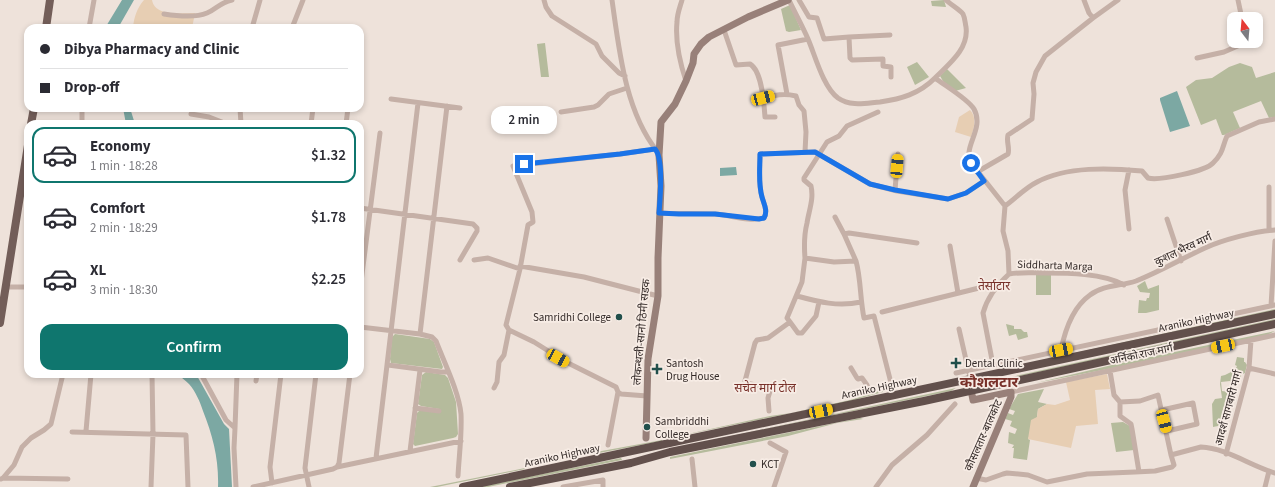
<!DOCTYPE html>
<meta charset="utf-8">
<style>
:root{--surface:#fff;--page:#f7f7f7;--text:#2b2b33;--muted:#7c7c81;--line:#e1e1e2;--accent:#0f766e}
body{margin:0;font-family:"Source Sans 3","Noto Sans Devanagari",sans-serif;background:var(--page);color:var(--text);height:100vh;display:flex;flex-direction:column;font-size:15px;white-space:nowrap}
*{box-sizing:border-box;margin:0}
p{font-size:13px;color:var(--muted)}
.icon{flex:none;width:22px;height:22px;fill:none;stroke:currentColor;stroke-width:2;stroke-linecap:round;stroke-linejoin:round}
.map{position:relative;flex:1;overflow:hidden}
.side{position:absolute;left:24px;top:120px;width:340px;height:258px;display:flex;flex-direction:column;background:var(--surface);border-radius:12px;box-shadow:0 2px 6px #0003}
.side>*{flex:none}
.banner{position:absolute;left:24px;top:24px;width:340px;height:88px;border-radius:12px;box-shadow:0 2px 6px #0003;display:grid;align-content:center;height:88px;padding:0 16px;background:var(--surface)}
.needle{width:26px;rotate:344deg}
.buttons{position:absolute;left:1227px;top:12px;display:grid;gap:8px}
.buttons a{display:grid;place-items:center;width:36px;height:36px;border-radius:8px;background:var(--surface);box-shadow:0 2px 6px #0003;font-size:20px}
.end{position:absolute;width:18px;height:18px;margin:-9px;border:5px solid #1a73e8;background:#fff;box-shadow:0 0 0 2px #fff}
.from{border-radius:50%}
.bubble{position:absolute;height:28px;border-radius:12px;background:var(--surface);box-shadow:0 2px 6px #0003;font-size:13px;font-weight:600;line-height:28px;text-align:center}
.car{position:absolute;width:12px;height:24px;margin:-12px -6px;border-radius:5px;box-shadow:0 0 3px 1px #0007;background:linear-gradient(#f5c518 24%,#345 0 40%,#f5c518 0 76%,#345 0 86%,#f5c518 0)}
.banner b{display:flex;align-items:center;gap:14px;height:38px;font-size:15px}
.banner b+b{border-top:1px solid var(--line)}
.banner i{width:10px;height:10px;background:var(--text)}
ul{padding:7px 0 0;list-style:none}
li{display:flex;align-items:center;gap:12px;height:56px;margin:0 8px 6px;padding:0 8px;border:2px solid transparent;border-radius:12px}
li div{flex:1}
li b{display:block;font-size:15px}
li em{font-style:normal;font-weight:600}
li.active{border-color:var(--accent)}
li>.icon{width:36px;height:36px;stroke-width:1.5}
.action{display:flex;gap:8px;margin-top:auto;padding:8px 16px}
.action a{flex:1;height:46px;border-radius:12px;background:var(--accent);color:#fff;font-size:16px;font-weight:600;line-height:46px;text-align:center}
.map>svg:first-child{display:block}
.green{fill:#b5bb9c}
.sand{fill:#e7ceb3}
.water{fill:#7ca8a3}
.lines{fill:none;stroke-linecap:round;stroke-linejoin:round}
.minor{stroke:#c5b0a7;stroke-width:5}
.secondary{stroke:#988079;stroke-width:7}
.primary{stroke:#735e59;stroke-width:8}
.trunk{stroke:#62504c;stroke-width:8}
.route{stroke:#1a73e8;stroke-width:5}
.poi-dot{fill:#214f4b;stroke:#f7ece5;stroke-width:1.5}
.labels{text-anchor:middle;stroke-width:3.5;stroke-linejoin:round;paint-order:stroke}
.street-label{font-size:11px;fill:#322927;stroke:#f7ece5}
.poi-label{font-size:11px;fill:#322927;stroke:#f7ece5;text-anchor:start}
.neighbourhood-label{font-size:12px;fill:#783029;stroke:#f7ece5}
.district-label{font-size:15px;font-weight:bold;fill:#783029;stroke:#f7ece5}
</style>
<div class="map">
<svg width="1275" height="487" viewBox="0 0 1275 487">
<rect width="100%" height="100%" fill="#eee2da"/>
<path class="green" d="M944 0 946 7 932 6 931 1Z
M790 5 801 30 789 32 786 31 781 9Z
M545 43 549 77H541L537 44Z
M917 62 929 77 915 85 907 67Z
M1240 63 1252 67 1256 78 1275 72V117L1269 118 1261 101 1233 112 1240 128 1224 135H1222L1216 119 1201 125 1186 87 1196 80 1212 78 1229 67Z
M947 69 966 88 955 91 943 81 940 76Z
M1036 275H1051V295H1036Z
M1145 281 1148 289 1159 285V310L1146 313H1138L1139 300 1146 301 1147 298H1149L1150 293 1140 292 1137 286Z
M1275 309V311L1038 361Z
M1275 319V321L997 381V380Z
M1006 324 1014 326V329H1021L1024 332H1027L1028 337 1018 340 1016 334 1009 336Z
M1275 331 1267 335 1113 368 1036 383 1112 365Z
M395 334 430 339 434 342 443 367 442 369 391 363 390 359 392 337Z
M1237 357 1244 358V362H1245L1247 365 1245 373 1241 375C1240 382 1240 384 1231 383L1230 381 1221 382 1222 391 1228 392 1225 412H1222L1221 423 1218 426 1213 427 1212 404 1215 399 1222 398 1220 384 1221 376 1225 375 1235 370 1237 366 1235 365Z
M426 372 445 375 448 378 456 402 458 434 456 437 453 438 415 446 413 444 417 413 419 411 439 409 421 406 418 404 422 375Z
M892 387 893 389 851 401 674 437 770 416 791 413 850 400Z
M956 388 951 391 703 442Z
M1044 389 1038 402 1047 404 1038 409 1037 417 1028 439 1030 440 1027 460 1013 458 1014 448H1012L1014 445 1008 443 1009 432 1015 434 1017 429 1010 426 1012 421 1005 419 1008 413 1013 415 1015 411 1009 409 1018 394Z
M860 418 863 419 837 423 788 436 670 459V457Z
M1123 422 1130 426 1134 450 1116 452 1111 423Z
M662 440V441L599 453 596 452Z
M621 458 622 460 488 487H479Z
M525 468V469L437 487H430Z"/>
<path class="sand" d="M144 0H152C155 17 181 13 195 13L192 28H133C134 17 137 8 144 0Z
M970 110C977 117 974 128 971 137L955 132 959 117Z
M1107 374 1110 389 1095 390 1098 424 1076 426 1071 448 1028 439 1031 420 1037 417 1038 409 1047 404 1055 405 1070 400 1066 382Z"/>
<path class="water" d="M122 0H134L118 28H105Z
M1177 91 1190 126 1170 132 1160 100V98Z
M123 108H130L135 124H126Z
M736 167 737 175 720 176V168Z
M177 374H196L224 424 229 429 232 487H218C219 460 213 436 203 411 200 402 196 392 189 384 185 380 181 377 177 374Z"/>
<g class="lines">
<path class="minor" d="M544 0 546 7 552 16 596 44 602 56 619 73 625 76
M612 0C619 49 625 111 657 151
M682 0C680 7 677 14 677 22 675 42 680 63 686 81
M789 0C795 13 802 25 808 39 815 55 823 87 838 98 851 107 866 103 880 102 901 99 919 94 935 78
M799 0 809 17 817 18 824 39 849 37 850 58 852 60 883 59V66L891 67V77
M946 0C951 5 959 9 963 14 965 18 965 22 966 27 969 49 949 64 935 78 944 85 968 99 974 109 985 129 962 147 971 163L1005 206 1003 231 1008 251 1009 274
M1084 0 1089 13 1093 18
M1238 0 1242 19
M164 14C177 16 195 18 207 13 217 9 219 3 232 0
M89 28 94 0
M252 28 260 0
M292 28 303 0
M724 30 736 65 750 64C762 71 764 103 765 117H775
M849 37 890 35
M1197 58 1224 52 1249 41
M787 94 778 45 808 39
M763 98C775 95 784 93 796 96L799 105 804 111 806 132 805 152
M391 99 460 108
M240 108 241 124
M561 112 594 107 598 105 609 94 627 88
M191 114 209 117 227 124
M82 124V108
M311 124 313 108
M346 124 348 108
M1129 170 1125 190 1129 229
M977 172 1008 154C1010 148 1006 141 1008 135L1032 119 1034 94 1033 83 1036 72 1045 56 1093 18 1118 0
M1269 187V230
M895 190 898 154
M1005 206C1016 198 1025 188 1037 182 1067 166 1110 168 1142 171L1148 178C1159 181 1206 171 1213 163 1224 152 1222 147 1227 136L1259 122 1275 119
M360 208 473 224 477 228V231L460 260
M659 213C678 214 697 213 715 214 731 215 748 222 764 218 768 211 764 204 762 197 758 183 760 168 760 154L815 152 870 184 897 191 948 199 966 193 984 181
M835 217 844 234
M1167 219 1181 261
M950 246 958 293
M805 258C804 246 804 235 807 223 809 210 814 199 811 186L804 180V178L827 142 839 136 847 126 878 112
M474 260 488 258 520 269
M856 261 844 234 849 233 917 243
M520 266 584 277 658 296
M1009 274C1021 272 1032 273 1044 273 1067 273 1103 273 1124 285
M6 287H28
M360 290 380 133
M797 296C819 302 838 307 861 302
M1271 306 1275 241
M882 312 983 287 991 286 995 288
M790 322 798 333H802L816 316 819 302
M360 327 420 334 447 106
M959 329 969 373
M509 330 534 342 566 362 616 387 618 392 621 394 647 396
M420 334 432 337 436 341C444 362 459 392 461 414 462 435 459 456 458 476
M1251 340 1249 368 1275 374
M1061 350C1065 330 1073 307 1090 295 1103 285 1121 286 1136 281 1161 271 1181 259 1205 248 1222 240 1256 231 1275 230
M388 365 441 372H448
M993 365 983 313C987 298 998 284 1009 274
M851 368 857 378 858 379 862 378 867 385 869 391
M1110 371 1114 395 1120 402V416L1131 424 1132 429 1139 472
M956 373 1275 305
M201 374 226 420 235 428 234 448 236 487
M256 381 257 374
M494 388 497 382 499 362 504 355 509 330 506 325 520 269 528 225 533 222 532 212 513 166 620 154 655 149
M1011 392 1275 335
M1120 402 1140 401 1158 395 1171 455
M415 408 439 411
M1162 410 1193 403 1197 424 1167 431
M769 411 768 398 770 391 768 387 745 383V381L755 343 757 340 768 338 790 322 787 318 802 282 805 258 834 262 856 261C861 279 860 299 864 318L874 316 891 383
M235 428 237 374
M86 431 91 374
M72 432 186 435 188 487
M669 434 671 444
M770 443 786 452 774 487
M608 445 618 392
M410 451 420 370
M1226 454 1249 368
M376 458 418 103
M692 459 695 487
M337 467 461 441
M3 478 14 465 22 447 31 438 44 430 51 424 63 374
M976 478 986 480 1003 474 1007 473 1028 475 1047 482 1087 474 1135 472 1155 471 1172 467 1174 465 1171 455 1201 447C1226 448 1251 466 1275 473
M1 479 3 478 68 479
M272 483 270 467 281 374
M151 487 153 434 152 374
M253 487 333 469 337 467 339 463 350 374
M309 487 305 468 316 374
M563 487 603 480V487
M876 487 892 465 927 435 955 404
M1265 487 1269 471"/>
<path class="secondary" d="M969 380 973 400 1011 392V397L973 487
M646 438 648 359 658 296V258L661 186 659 155 661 122 675 104 686 81 693 63 694 54 701 44 709 37 748 17 788 0"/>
<path class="primary" d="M46 28 50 0
M31 124 34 108
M0 323 28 145"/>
<path class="trunk" d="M463 487 1275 314
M510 487 631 463 670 452 924 401 1275 324"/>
</g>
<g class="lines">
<path class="route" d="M524 164 620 154 655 149C664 159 660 199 659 213L679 214H715L759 219 764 218C768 211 764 204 762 197 758 183 760 168 760 154L815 152 870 184 895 190 948 199 966 193 984 181 971 163"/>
</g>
<g class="poi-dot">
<circle cx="619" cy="317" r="4"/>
<path d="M954 357h4v4h4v4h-4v4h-4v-4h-4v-4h4z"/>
<path d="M655 363h4v4h4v4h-4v4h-4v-4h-4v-4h4z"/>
<circle cx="647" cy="427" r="4"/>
<circle cx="753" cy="464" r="4"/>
</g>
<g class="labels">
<g class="street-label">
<text transform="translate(1183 249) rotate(-25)" y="4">कुशल‌ भैरव मार्ग</text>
<text transform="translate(1055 265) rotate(2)" y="4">Siddharta Marga</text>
<text transform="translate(1196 320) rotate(-12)" y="4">Araniko Highway</text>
<text transform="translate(641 332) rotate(-85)" y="4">लोकन्थली-सानो ठिमी सडक</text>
<text transform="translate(1141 354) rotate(-12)" y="4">अर्निको राज मार्ग</text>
<text transform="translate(879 387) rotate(-12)" y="4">Araniko Highway</text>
<text transform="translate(1228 408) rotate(-75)" y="4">आदर्श सागबारी मार्ग</text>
<text transform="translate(983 435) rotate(-66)" y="4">कौसलतार-बालकोट</text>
<text transform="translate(562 455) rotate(-12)" y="4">Araniko Highway</text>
</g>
<g class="poi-label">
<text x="611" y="321" text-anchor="end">Samridhi College</text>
<text x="666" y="367">Santosh<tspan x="666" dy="13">Drug House</tspan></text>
<text x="965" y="367">Dental Clinic</text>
<text x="655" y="425">Sambriddhi<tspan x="655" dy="13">College</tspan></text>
<text x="761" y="468">KCT</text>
</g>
<g class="neighbourhood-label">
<text x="994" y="290">तेर्साटार</text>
<text x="765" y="392">सचेत मार्ग टोल</text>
</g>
<g class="district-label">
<text x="989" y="387">कौशलटार</text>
</g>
</g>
</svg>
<div class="buttons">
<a><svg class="needle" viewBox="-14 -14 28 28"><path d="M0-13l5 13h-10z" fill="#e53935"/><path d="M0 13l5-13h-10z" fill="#7c7c81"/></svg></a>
</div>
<i class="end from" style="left:971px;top:163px"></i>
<i class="end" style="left:524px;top:164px"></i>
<div class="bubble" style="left:491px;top:106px;width:66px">2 min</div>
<i class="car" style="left:763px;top:98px;rotate:75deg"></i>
<i class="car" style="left:897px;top:166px;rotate:5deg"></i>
<i class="car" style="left:1223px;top:346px;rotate:258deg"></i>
<i class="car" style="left:1061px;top:350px;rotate:79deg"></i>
<i class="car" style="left:558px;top:358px;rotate:119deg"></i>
<i class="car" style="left:821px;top:411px;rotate:78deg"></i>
<i class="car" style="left:1164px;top:421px;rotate:165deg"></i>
<div class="banner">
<b><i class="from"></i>Dibya Pharmacy and Clinic</b>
<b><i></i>Drop-off</b>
</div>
<section class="side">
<ul>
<li class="active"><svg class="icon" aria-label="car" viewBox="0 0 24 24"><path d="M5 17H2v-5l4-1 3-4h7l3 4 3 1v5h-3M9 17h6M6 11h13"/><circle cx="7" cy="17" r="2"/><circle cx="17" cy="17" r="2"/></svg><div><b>Economy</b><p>1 min · 18:28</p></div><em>$1.32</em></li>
<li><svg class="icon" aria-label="car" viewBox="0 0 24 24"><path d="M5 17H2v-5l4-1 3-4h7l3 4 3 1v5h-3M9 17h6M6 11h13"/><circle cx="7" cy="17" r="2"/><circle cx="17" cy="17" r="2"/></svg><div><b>Comfort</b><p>2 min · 18:29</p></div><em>$1.78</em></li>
<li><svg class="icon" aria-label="car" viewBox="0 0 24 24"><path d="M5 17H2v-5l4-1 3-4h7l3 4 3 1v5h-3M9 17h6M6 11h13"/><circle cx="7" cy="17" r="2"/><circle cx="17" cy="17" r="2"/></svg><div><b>XL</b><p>3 min · 18:30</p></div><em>$2.25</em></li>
</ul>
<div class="action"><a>Confirm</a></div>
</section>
</div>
